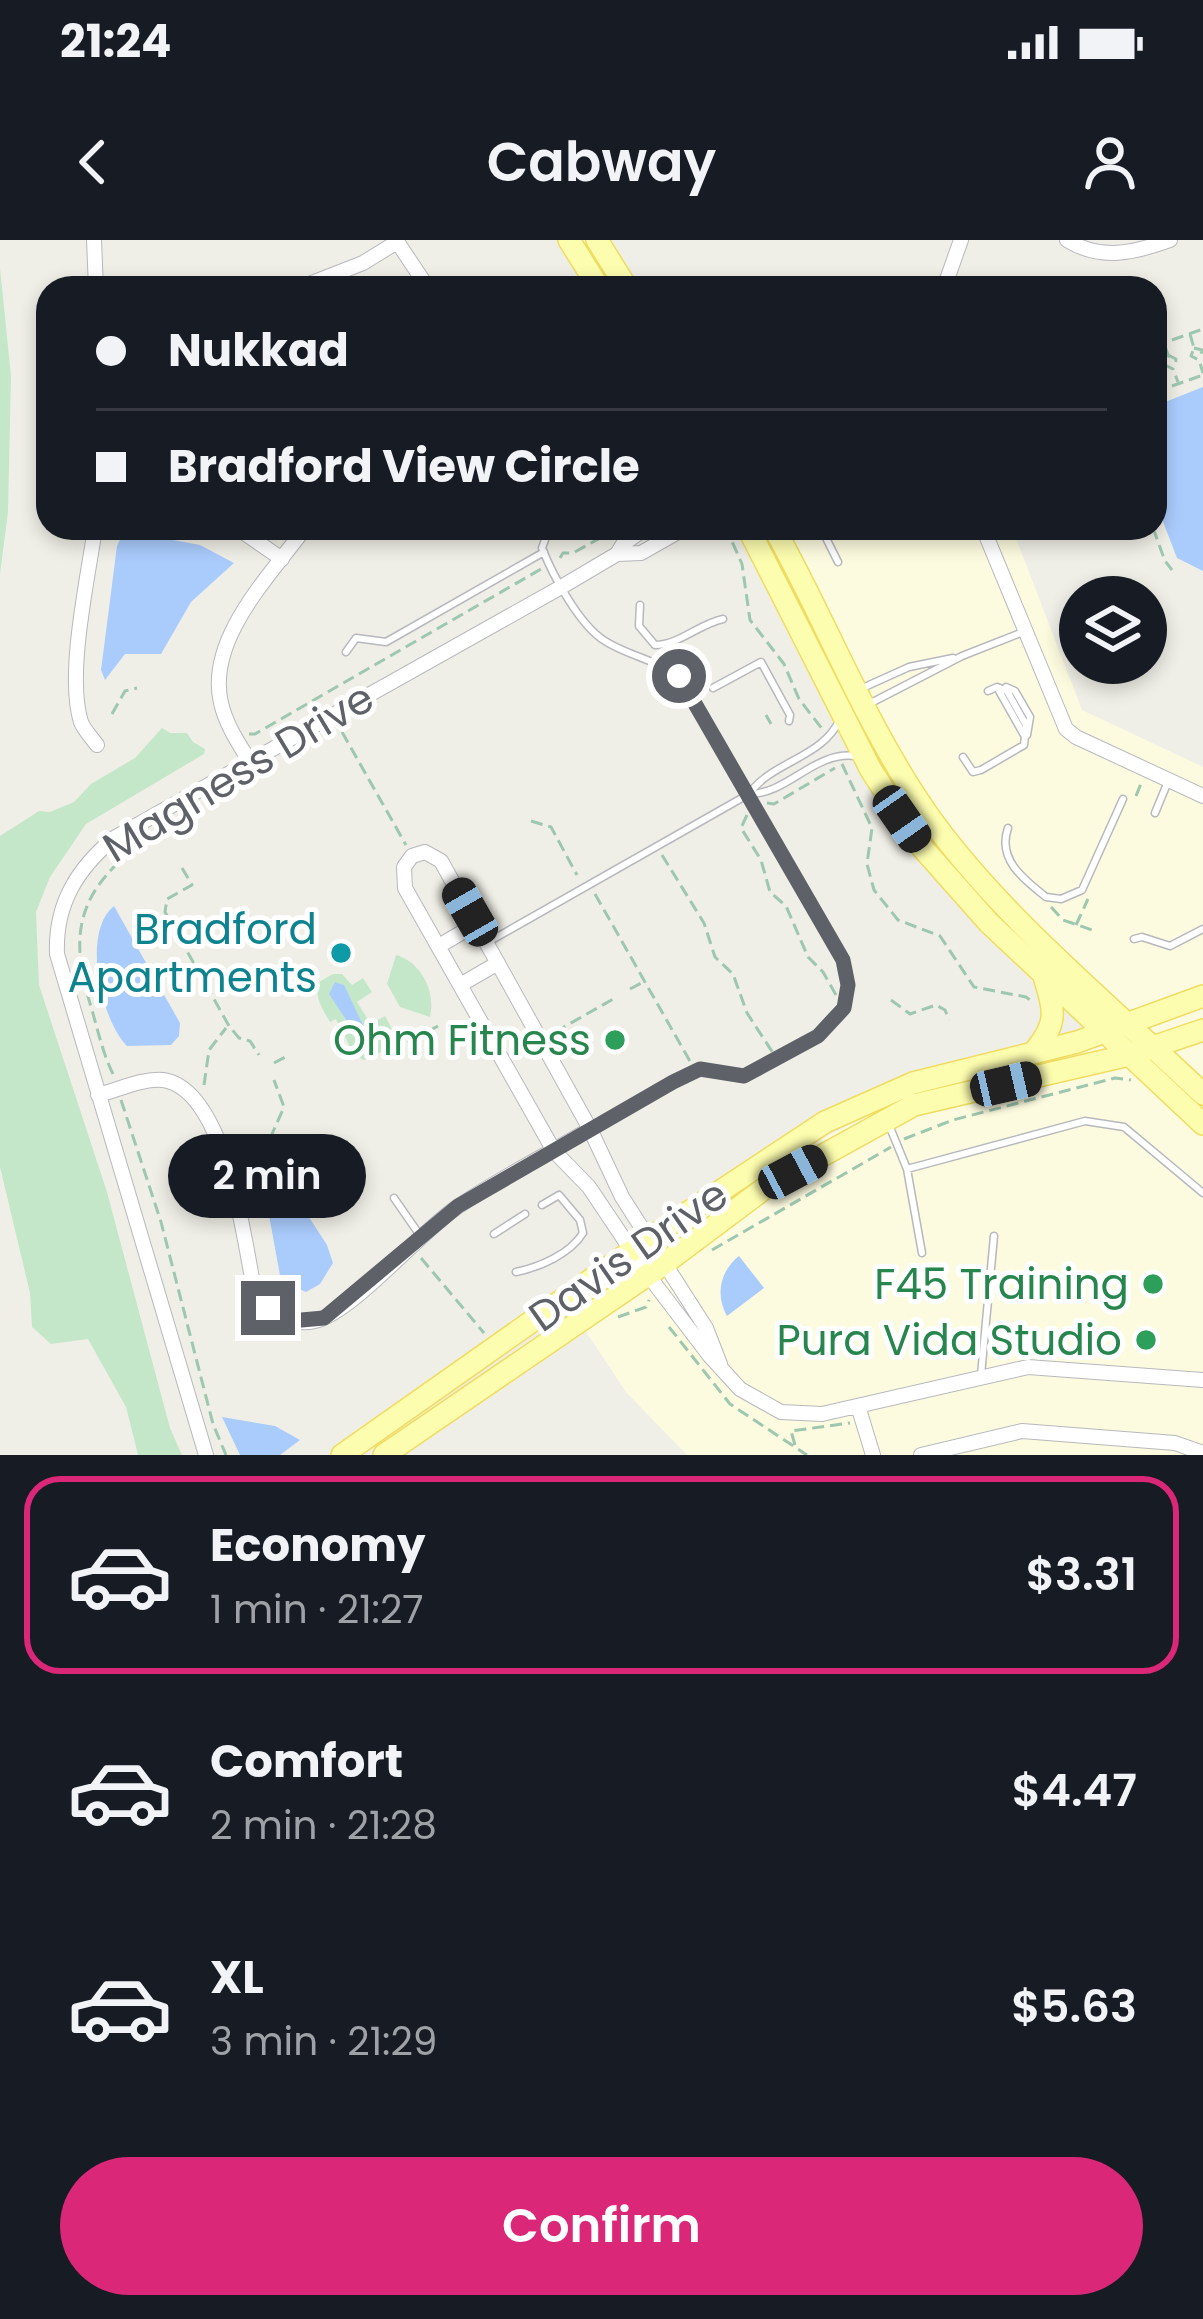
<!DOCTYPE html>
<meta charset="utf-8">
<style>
:root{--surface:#171b24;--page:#20242c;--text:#f1f3f6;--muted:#9ea1a6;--line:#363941;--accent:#db2777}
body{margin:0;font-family:Poppins,sans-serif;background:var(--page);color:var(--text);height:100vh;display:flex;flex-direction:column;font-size:45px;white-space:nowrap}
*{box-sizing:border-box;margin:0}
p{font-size:39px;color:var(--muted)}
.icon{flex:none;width:66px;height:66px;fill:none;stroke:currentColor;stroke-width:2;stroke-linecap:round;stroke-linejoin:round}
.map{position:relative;height:1215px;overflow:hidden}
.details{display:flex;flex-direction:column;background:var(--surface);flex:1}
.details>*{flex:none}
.hud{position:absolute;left:36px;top:36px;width:1131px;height:264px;border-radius:36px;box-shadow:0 6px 18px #0003;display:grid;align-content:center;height:264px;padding:0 60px;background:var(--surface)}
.fabs{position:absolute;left:1059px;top:336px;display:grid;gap:24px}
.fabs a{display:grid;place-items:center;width:108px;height:108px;border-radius:50%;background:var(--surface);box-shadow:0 6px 18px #0003;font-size:60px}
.end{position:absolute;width:54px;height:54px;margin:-27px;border:15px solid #5e6167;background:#fff;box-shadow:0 0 0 6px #fff}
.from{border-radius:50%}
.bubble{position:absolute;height:84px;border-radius:42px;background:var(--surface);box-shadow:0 6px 18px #0003;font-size:39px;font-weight:600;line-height:84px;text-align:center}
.car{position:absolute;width:36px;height:72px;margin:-36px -18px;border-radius:15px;box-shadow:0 0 9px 3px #0007;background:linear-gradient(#222 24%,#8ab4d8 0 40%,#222 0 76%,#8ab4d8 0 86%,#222 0)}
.hud b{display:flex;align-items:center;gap:42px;height:114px;font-size:45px}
.hud b+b{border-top:3px solid var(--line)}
.hud i{width:30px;height:30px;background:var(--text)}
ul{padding:21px 0 0;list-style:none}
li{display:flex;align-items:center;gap:36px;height:198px;margin:0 24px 18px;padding:0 36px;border:6px solid transparent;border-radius:36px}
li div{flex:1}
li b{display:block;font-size:45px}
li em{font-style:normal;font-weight:600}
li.current{border-color:var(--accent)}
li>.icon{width:108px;height:108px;stroke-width:1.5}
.action{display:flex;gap:24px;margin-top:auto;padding:24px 60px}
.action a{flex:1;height:138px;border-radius:72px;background:var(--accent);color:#fff;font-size:48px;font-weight:600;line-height:138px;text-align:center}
.status{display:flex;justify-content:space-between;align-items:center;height:84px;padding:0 60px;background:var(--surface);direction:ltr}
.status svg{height:33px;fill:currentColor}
header{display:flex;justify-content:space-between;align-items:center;height:156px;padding:0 60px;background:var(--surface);font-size:54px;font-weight:600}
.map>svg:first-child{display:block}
.commercial{fill:#fdfbdf}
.green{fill:#c4e7ca}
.water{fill:#aaccfd}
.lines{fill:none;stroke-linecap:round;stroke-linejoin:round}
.service-casing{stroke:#b7b8bd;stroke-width:9}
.minor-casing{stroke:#b7b8bd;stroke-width:16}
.primary-casing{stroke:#efdd61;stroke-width:24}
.path{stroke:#9ec7b0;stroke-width:3;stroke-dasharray:12 6;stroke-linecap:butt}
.service{stroke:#fff;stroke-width:6}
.minor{stroke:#fff;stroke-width:14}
.primary{stroke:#fdfdaf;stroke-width:21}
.route{stroke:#5e6167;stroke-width:15}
.culture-dot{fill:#0f9aa8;stroke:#fff;stroke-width:4.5}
.leisure-dot{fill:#2e9e5b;stroke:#fff;stroke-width:4.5}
.labels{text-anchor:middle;stroke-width:10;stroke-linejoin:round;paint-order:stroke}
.street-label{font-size:42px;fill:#5e6167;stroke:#fff}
.culture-label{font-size:42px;fill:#0d838f;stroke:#fff;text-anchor:end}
.leisure-label{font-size:42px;fill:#27864d;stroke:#fff;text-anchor:end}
</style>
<div class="status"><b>21:24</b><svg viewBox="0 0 49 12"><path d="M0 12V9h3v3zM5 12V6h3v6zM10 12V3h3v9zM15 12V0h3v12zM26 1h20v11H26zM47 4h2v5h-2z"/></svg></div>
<header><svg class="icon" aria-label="back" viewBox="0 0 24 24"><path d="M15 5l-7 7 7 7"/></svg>Cabway<svg class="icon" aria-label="person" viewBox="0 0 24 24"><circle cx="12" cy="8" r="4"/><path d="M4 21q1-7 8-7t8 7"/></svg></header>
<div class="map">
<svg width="1203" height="1215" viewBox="0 0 1203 1215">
<rect width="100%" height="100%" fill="#f0efe7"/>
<path class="commercial" d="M784 288H1012L1082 470 1203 527V1215H687L626 1152 569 1066 767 927 898 860 1128 799 934 604Z"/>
<path class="green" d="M0 28 11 136 8 272 0 334Z
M162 488 170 493H187L193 502 205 509 204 514 86 584 50 637 36 672 39 745 107 952 170 1188 182 1215H138L126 1167 88 1099 51 1104 32 1087 30 1053 0 927V596L39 571 50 572 74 562 91 544 135 518Z
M396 715C422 722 436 753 430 777L400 767 387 744Z
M333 734H342L352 745 363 738 372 752 357 762 371 784 385 776 393 791 381 797V812L364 820 354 815 336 779 330 782C322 768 314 757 319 742Z"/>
<path class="water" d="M1203 147V331L1177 318 1155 261V166Z
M124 291 200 305 234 323 191 362 161 414H125L105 440 101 430 117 306Z
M114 666 180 783 179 796 171 805 127 806C101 780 81 692 114 666Z
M335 742 344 745 363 785 353 790 329 754Z
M290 948 327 1005 333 1023 320 1044 306 1052 281 1041 269 975 275 949Z
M739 1016 764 1048 727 1076C715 1055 720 1031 739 1016Z
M222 1177 275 1186 300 1200 280 1215H240Z"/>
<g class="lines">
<g class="service-casing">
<path id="service" d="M557 288 546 297 542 308C553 336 580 386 605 401 631 418 667 421 687 446L843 720C859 775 827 792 784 816 771 823 755 835 740 836 722 837 710 826 692 832L593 888
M821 288 838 322
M640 365 639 386 655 405C679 405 699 384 723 379
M346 412 356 398 386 402 544 312
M1006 447 1015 451 1030 477 1027 495
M713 448 761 422 790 475 789 481
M998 449 1024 495
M858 450 909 427 953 418
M867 465 962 416 1023 392
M963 517 973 532 981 530 1024 505 1026 485 1007 451 997 447 988 451
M749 554C788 554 814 511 855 516
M1155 573 1167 544
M1008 588C997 619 1023 639 1046 657L1061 659 1082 650 1123 559
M1134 699 1142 697 1170 706 1203 689
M490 701 749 554C772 521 823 518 840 479
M889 885 907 929 1085 881 1124 887 1203 953
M907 929 922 1013
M394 958 419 994
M494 994 525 974
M516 1032C540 1027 570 1014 583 993L580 980 559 955 542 965
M981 1135 994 996"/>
</g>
<g class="minor-casing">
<path id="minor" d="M94 0 96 48
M396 0 428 48
M1067 0C1101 21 1134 13 1170 0
M299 48 363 23 397 2
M944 48 961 0
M95 288C88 338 66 435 81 482 84 490 92 498 97 505
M237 288 282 319
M983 288 1066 489 1076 497 1203 556
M617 314 641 313 685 288
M250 522C239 504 226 485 221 463 206 399 270 336 305 288
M439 706 476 684
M460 745 498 723
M98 855C118 850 142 838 163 840 225 849 244 998 254 1049 266 1071 289 1087 315 1081 352 1072 417 996 453 970 496 940 545 916 590 889
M720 1124 706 1088 622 957 590 889 441 621 425 612 412 616 404 627 405 648 554 911 589 947 648 1035 709 1115 740 1149 781 1172 822 1174 1028 1127 1203 1140
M858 1166 873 1215
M206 1215 57 714C55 664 77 629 114 598L563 346 617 314 623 304 646 288
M921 1215 1022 1191 1175 1203 1203 1213"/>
</g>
<g class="primary-casing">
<path id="primary" d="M569 0 599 48
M597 0 627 48
M748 288 871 530 919 604 989 683 1203 884
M774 288C826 381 865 484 926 572 997 674 1113 768 1203 854
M1034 812C1059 782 1054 771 1044 736
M342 1215 663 989 825 882 913 843 1077 802 1203 756
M384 1215 665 1023 769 945 914 865 1129 815 1203 790"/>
</g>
<path class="path" d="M1190 94 1194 108 1191 116 1199 120 1203 133
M1155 106 1203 89
M1165 106 1168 115 1165 125 1173 129 1178 142
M1194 108 1202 110 1200 119
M1168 115 1176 119 1175 128
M1155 152 1203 135
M716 288H717
M722 288 730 297 742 324 750 380 784 424 799 459 823 490
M1153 288 1165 321 1172 330
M566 294 578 291 577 288
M560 318 563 313H573L618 288
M112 474 125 451 137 448
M766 475 771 484
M342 492 406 605
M249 494H255L541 329
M842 524 872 588 867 624 874 650 898 680 940 696 974 747 1026 757 1034 763
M1136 556 1142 541
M767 563 774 564 835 528
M747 575 741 588 761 620 770 652 786 666 808 717 823 732 836 755
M531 581 551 587 577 635
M662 615 704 683 715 717 733 734 747 773 773 813
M182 628 192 645 167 659 165 672 229 786 239 798 250 801 259 815
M595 654 691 823
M1051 667 1063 680 1095 691
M1076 685 1088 659
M630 749 643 742
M891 760 910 774 936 765 945 770 949 780
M555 792 615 758
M413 811 409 802 438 786
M274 823 287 816
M113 834C103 814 98 791 92 770 70 700 74 657 134 609
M204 845 209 810 226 788
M121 860 161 982 213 1184 226 1215
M904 899 953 880 1115 838 1131 840
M263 912 273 927 301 936 351 911 346 901
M244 919 264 912 284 867 274 840
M712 1010 891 907
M421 1018 484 1093
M618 1077 646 1067 649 1060
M669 1087 730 1164 807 1215
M795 1205 791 1191 850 1183"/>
<use href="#service" class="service"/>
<use href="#minor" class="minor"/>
<use href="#primary" class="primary"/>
</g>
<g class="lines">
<path class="route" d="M268 1068 290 1081 324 1078 458 966 673 842 700 829 744 836 818 796 844 768 848 745 843 720 679 436"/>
</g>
<circle class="culture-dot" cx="341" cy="713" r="12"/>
<g class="leisure-dot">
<circle cx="615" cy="800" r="12"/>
<circle cx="1153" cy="1044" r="12"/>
<circle cx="1146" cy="1100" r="12"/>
</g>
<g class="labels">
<g class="street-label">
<text transform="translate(238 532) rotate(-31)" y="15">Magness Drive</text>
<text transform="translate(628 1015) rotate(-35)" y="15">Davis Drive</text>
</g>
<g class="culture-label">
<text x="317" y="704">Bradford<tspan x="317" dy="48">Apartments</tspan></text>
</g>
<g class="leisure-label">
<text x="591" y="815">Ohm Fitness</text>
<text x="1129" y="1059">F45 Training</text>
<text x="1122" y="1115">Pura Vida Studio</text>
</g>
</g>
</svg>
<div class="fabs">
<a><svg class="icon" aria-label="layers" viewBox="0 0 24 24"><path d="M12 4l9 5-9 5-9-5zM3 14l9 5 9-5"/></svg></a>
</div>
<i class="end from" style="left:679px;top:436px"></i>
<i class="end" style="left:268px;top:1068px"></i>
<div class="bubble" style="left:168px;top:894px;width:198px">2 min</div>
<i class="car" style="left:902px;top:579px;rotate:145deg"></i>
<i class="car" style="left:470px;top:672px;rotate:330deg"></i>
<i class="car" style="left:1006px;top:844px;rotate:77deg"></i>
<i class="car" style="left:793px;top:932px;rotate:62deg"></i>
<div class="hud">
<b><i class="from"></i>Nukkad</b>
<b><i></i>Bradford View Circle</b>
</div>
</div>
<section class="details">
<ul>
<li class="current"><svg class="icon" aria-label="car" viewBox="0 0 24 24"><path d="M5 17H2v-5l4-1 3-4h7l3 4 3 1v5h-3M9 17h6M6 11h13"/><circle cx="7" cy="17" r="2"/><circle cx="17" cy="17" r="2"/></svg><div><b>Economy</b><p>1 min · 21:27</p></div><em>$3.31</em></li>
<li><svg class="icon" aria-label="car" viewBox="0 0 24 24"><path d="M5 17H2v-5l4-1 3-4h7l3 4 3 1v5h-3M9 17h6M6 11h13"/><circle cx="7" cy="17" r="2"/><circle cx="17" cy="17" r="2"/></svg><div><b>Comfort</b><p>2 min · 21:28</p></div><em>$4.47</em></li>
<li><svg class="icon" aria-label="car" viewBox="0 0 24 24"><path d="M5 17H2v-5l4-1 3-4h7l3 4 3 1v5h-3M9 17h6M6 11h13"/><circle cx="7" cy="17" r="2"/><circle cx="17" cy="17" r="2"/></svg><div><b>XL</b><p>3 min · 21:29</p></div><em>$5.63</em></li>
</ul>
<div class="action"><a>Confirm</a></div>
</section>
